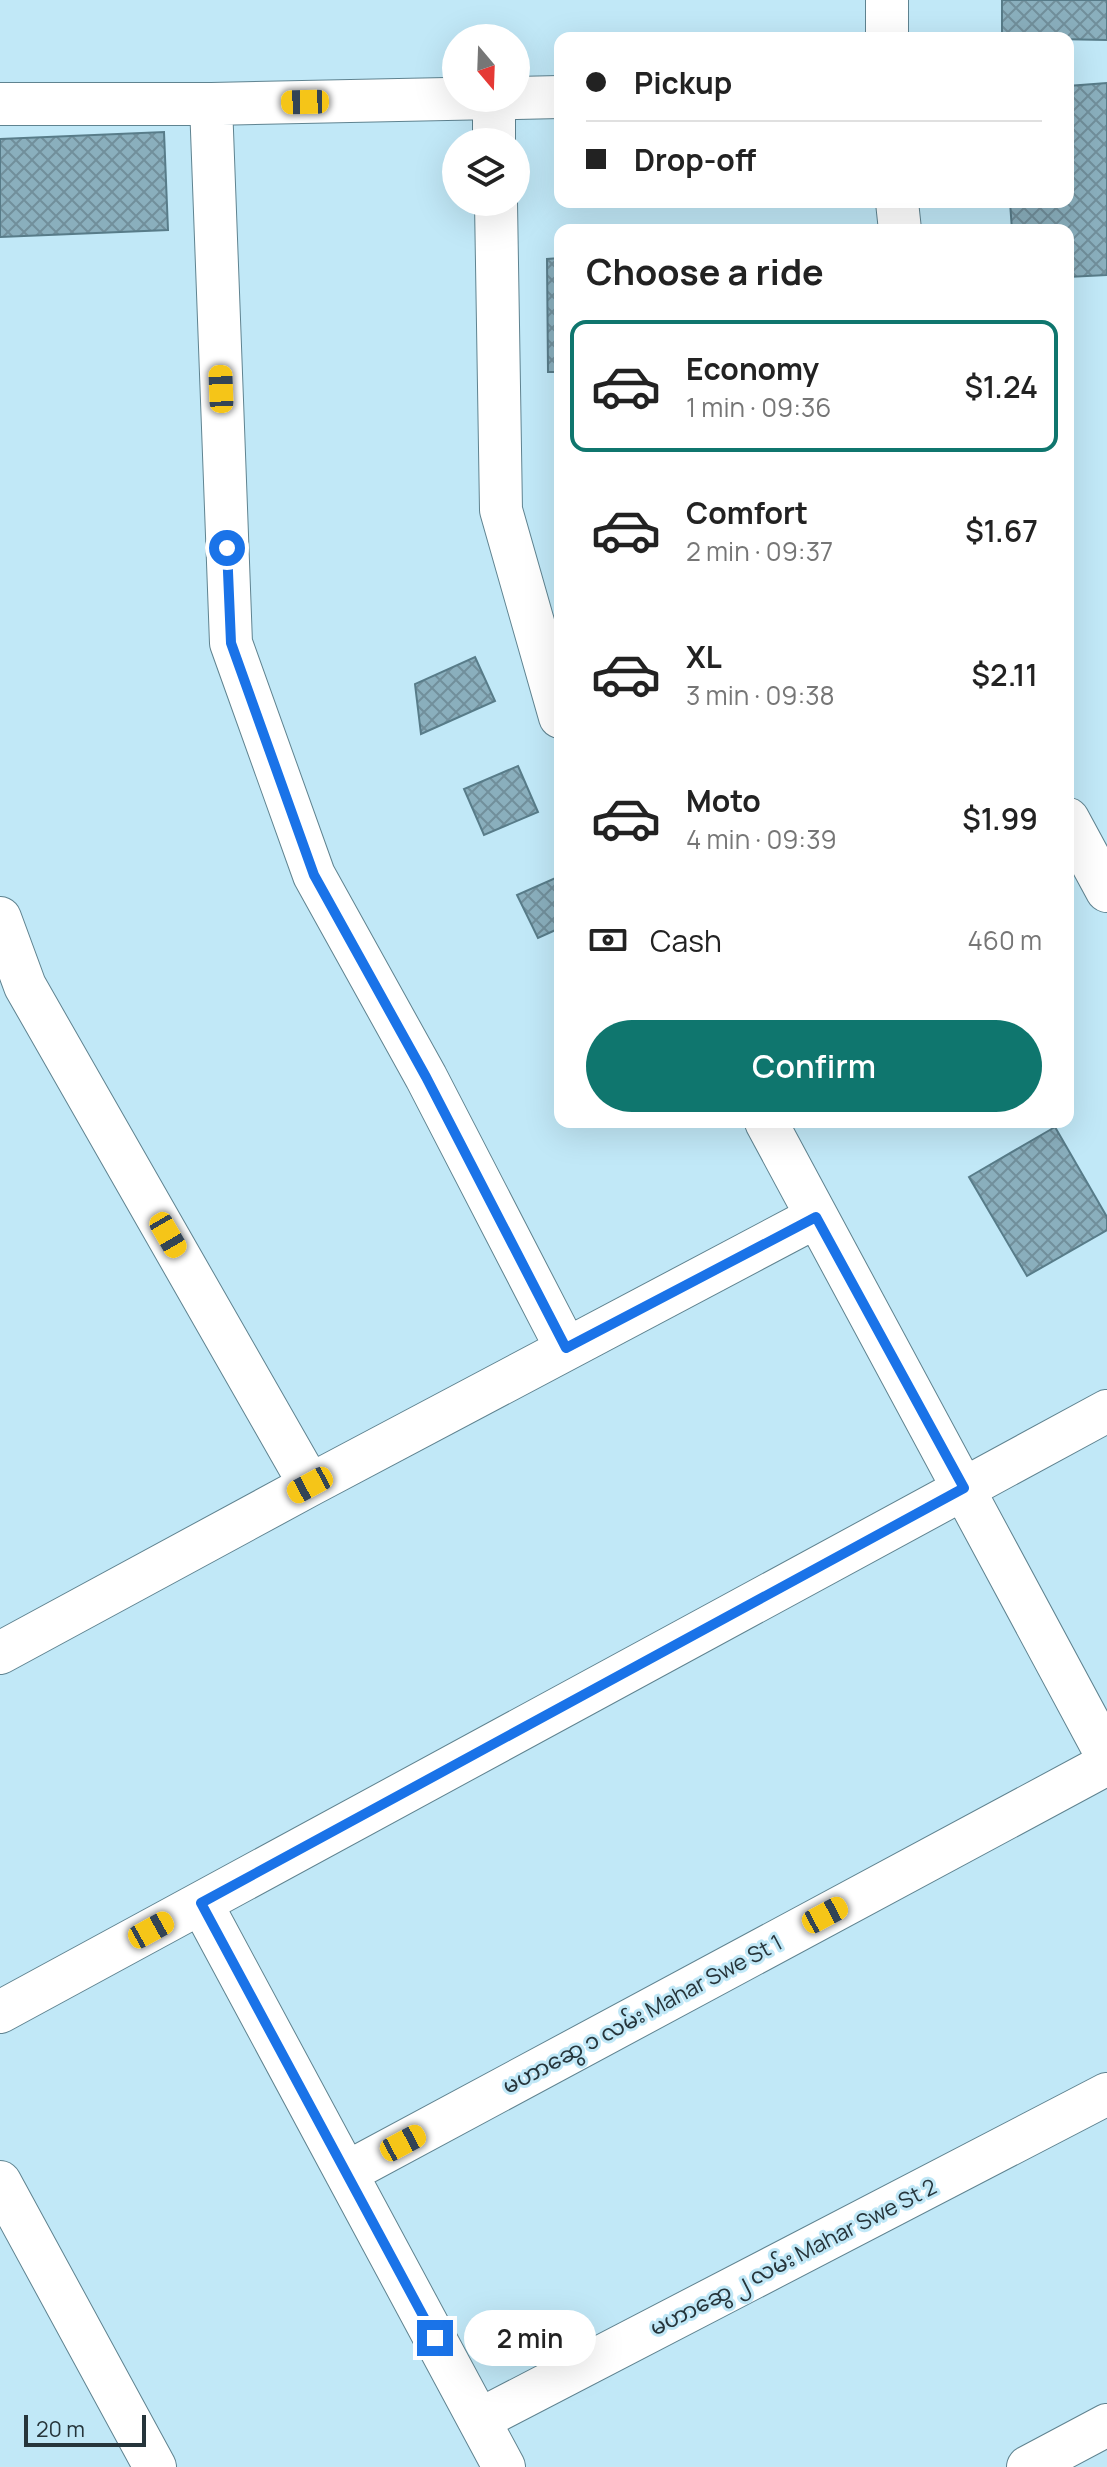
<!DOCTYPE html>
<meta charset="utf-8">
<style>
:root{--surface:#fff;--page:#f2f2f2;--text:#222;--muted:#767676;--line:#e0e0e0;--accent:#0f766e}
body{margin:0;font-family:Manrope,"Noto Sans Myanmar",sans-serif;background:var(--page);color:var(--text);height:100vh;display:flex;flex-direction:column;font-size:30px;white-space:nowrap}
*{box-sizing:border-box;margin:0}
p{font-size:26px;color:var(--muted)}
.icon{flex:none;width:44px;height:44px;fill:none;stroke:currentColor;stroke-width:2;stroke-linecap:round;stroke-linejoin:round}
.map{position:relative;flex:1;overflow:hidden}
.sheet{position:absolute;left:554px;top:224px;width:520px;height:904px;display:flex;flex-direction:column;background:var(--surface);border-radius:16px;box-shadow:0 8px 32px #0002}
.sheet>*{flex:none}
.banner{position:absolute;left:554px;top:32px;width:520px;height:176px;border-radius:16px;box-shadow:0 8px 32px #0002;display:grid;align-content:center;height:176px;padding:0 32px;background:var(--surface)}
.needle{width:52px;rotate:161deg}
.fabs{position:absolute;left:442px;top:24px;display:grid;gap:16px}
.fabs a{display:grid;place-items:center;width:88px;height:88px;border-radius:50%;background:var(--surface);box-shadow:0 8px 32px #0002;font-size:40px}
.scale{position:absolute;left:24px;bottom:20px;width:122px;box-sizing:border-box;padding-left:8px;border:4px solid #26353b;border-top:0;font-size:22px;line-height:28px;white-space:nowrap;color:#26353b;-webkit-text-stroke:6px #c1e8f7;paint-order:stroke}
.end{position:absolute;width:36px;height:36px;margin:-18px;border:10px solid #1a73e8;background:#fff;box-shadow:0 0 0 4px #fff}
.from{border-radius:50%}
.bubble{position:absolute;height:56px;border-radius:28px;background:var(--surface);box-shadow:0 8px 32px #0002;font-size:26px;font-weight:600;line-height:56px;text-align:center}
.car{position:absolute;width:24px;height:48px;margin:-24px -12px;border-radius:10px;box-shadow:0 0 6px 2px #0007;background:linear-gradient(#f5c518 24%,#345 0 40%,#f5c518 0 76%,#345 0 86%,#f5c518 0)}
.banner b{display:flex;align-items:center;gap:28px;height:76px;font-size:30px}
.banner b+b{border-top:2px solid var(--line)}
.banner i{width:20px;height:20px;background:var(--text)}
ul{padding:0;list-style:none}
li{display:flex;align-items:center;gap:24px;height:132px;margin:0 16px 12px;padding:0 16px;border:4px solid transparent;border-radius:16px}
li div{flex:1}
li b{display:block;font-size:30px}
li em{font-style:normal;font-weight:600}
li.current{border-color:var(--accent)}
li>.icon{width:72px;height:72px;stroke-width:1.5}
h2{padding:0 32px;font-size:36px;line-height:96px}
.pay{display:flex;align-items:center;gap:20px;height:88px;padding:0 32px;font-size:30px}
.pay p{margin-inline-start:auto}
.cta{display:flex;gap:16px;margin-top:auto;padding:16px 32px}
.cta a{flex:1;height:92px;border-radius:48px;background:var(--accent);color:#fff;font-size:32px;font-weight:600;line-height:92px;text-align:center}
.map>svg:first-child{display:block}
.building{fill:url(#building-cross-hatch);stroke:#587c89;stroke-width:2}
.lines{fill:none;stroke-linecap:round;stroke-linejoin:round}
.minor-casing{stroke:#5f8390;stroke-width:44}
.minor{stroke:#fff;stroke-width:42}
.route{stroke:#1a73e8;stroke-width:10}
.labels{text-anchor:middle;stroke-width:6;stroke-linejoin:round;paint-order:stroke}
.street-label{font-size:22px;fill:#26353b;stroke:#c1e8f7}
</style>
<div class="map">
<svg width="1107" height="2467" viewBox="0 0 1107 2467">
<defs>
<pattern id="building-cross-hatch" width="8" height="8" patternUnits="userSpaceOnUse" patternTransform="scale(2)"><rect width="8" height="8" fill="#8aafbd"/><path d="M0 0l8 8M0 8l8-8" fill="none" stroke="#718f9b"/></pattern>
</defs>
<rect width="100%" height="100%" fill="#c1e8f7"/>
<path class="building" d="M1002 0H1107V40L1002 38Z
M1107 83V275L1068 277V230H1012L1010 202H1068V86Z
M164 132 168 230 0 237V139Z
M560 258V372H548L547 259Z
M475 657 495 701 421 734 415 684Z
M518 766 538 812 484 835 464 789Z
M560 876V928L538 938 517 895Z
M1055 1127 1107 1217V1230L1027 1276 969 1177Z"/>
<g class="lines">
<g class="minor-casing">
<path id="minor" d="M887 38V0
M494 98V142
M516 98 560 97
M0 104H211L495 98
M211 104 231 643 314 875 426 1077 566 1348
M496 202 501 510 560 717
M897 202 900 230
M1068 819 1107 891
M0 918 25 986 310 1485
M766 1122 1107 1756
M0 1653 310 1485 816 1217
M201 1903 504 2467
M0 2012 1107 1411
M346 2173 1107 1764
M0 2182 155 2467
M479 2420 1107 2094
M1028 2467 1107 2425"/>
</g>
<use href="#minor" class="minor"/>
</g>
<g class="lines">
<path class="route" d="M227 548 231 643 314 875 426 1077 566 1348 816 1217 964 1488 201 1903 435 2338"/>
</g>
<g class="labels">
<g class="street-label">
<text transform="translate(642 2014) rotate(-28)" y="8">မဟာဆွေ ၁ လမ်း Mahar Swe St 1</text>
<text transform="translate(793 2257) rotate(-27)" y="8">မဟာဆွေ ၂ လမ်း Mahar Swe St 2</text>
</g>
</g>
</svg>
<div class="fabs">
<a><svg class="needle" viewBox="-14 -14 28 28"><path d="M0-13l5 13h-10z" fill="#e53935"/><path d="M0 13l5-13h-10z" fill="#767676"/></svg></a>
<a><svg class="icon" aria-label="layers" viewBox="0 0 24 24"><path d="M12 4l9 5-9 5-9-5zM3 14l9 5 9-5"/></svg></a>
</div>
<div class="scale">20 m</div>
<i class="end from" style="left:227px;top:548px"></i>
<i class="end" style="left:435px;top:2338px"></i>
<div class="bubble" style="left:464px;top:2310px;width:132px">2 min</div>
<i class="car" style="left:305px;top:102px;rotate:269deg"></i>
<i class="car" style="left:221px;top:389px;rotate:358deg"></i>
<i class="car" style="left:168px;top:1235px;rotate:150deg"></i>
<i class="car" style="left:310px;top:1485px;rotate:242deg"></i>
<i class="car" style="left:825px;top:1915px;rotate:62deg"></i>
<i class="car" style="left:151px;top:1930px;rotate:61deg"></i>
<i class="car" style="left:403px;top:2143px;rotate:62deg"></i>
<div class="banner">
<b><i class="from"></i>Pickup</b>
<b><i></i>Drop-off</b>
</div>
<section class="sheet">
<h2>Choose a ride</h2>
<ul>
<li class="current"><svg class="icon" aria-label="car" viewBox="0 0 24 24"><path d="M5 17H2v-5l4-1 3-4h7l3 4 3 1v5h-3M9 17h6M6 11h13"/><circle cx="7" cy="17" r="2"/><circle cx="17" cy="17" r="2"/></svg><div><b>Economy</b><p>1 min · 09:36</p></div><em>$1.24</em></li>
<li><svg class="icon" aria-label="car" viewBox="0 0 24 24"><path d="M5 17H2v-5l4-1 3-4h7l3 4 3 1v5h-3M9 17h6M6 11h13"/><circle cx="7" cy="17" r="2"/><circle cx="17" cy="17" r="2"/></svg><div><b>Comfort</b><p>2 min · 09:37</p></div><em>$1.67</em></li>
<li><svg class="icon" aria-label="car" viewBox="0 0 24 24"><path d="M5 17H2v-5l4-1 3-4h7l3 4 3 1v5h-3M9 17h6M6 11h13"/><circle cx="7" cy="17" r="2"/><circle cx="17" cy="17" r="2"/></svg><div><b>XL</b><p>3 min · 09:38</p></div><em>$2.11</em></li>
<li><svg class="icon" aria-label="car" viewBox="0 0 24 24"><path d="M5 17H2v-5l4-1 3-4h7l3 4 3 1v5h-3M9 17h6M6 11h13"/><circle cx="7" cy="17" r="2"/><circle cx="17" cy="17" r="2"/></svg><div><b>Moto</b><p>4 min · 09:39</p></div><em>$1.99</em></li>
</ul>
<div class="pay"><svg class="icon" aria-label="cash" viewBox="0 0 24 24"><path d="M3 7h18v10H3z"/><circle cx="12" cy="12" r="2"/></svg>Cash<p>460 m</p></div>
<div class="cta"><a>Confirm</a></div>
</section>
</div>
